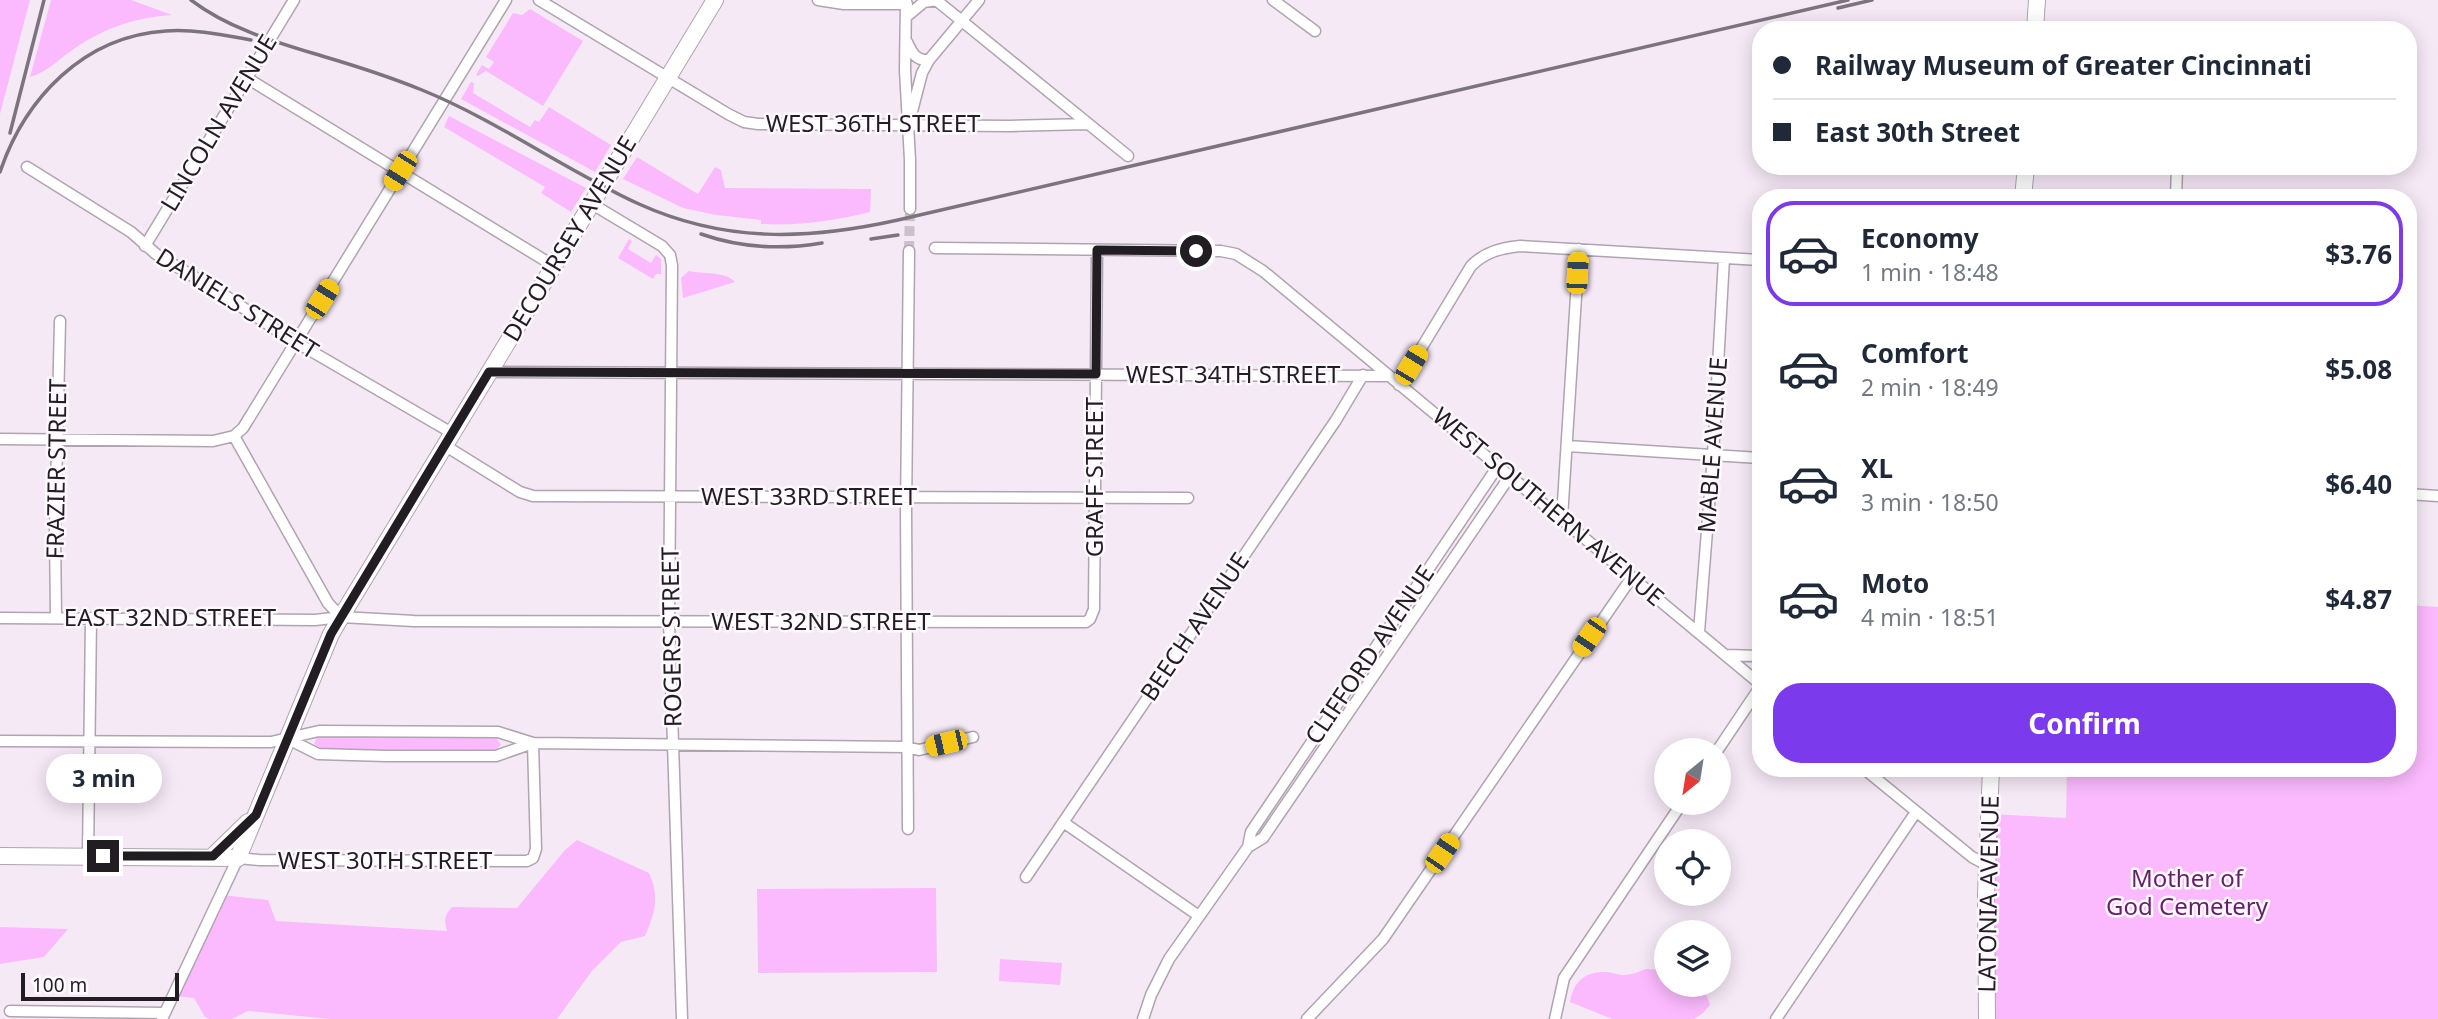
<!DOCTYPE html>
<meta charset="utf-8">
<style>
:root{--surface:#fff;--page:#f6f6f7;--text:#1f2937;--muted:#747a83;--line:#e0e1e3;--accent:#7c3aed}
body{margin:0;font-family:"Noto Sans",sans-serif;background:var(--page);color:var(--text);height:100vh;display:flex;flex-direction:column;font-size:26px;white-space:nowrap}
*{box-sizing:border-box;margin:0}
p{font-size:23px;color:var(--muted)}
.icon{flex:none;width:38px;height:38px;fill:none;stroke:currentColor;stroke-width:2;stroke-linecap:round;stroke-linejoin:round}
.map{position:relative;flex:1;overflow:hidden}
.sheet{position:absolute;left:1752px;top:189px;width:665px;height:588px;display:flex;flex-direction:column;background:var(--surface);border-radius:28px;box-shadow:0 4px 18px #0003}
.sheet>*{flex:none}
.guide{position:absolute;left:1752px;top:21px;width:665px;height:154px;border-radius:28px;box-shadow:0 4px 18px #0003;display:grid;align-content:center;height:154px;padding:0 21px;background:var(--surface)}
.needle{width:46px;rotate:210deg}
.tools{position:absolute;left:1654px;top:738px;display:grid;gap:14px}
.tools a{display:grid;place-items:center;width:77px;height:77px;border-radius:50%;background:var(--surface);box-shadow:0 4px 18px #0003;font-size:35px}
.scale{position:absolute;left:21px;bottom:18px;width:158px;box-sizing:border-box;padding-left:7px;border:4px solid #221d22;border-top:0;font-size:19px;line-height:24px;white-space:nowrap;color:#221d22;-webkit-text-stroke:5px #fef9fe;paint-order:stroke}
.end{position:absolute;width:32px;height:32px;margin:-16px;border:9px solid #221d22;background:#fff;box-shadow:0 0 0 4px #fff}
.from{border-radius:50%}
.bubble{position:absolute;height:49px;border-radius:24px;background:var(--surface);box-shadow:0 4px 18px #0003;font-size:23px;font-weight:700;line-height:49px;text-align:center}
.car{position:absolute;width:21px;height:42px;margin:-21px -10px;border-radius:9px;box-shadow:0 0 5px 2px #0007;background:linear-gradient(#f5c518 24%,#345 0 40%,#f5c518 0 76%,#345 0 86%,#f5c518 0)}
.guide b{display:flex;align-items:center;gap:24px;height:66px;font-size:26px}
.guide b+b{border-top:2px solid var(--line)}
.guide i{width:18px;height:18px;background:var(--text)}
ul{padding:12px 0 0;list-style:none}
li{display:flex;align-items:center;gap:21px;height:105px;margin:0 14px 10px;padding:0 7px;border:4px solid transparent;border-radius:28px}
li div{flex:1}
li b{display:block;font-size:26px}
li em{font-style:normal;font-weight:700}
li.active{border-color:var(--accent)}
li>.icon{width:63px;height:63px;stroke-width:1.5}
.button{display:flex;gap:14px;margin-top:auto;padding:14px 21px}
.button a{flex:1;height:80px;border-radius:28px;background:var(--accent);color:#fff;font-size:28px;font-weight:700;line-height:80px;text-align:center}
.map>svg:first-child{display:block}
.green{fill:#fbbafd}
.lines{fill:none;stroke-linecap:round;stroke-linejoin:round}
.street-tunnel{stroke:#ccc0cc;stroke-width:10;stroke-dasharray:10 5;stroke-linecap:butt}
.street-casing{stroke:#afa4b0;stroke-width:13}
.secondary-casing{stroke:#afa4b0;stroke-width:18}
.street{stroke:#fff;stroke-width:10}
.secondary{stroke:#fff;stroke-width:16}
.rail{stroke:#7c747c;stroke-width:3.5}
.route{stroke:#221d22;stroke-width:9}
.labels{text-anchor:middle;stroke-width:5;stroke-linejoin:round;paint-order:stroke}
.street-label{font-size:24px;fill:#221d22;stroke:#fef9fe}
.park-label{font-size:24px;fill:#681d6d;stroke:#fef9fe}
</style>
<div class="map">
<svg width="2438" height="1019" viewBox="0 0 2438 1019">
<rect width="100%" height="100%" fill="#f6e9f6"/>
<path class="green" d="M0 0H30L0 114Z
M51 0H131L172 15C137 17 104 28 75 48 60 58 48 72 30 77Z
M530 9 583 41 543 106 486 71 478 76 476 75 482 65 489 69 494 62 486 57 513 13 522 15Z
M471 82 474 83 473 93 530 127 535 120 539 122 549 107 611 145 595 172 461 99Z
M449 116 586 188 571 212 541 193 545 187 444 127Z
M637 157 698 194 715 167 721 170 725 188 871 189 870 212C833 221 800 226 761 224V220L716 215 683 208 623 179Z
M629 239 632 241 628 249 651 263 656 255 661 259V274H656L653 279 618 258Z
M689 271C702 274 726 271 735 282L683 298 681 278Z
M2408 605 2438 607V1019H1987L1989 814 2066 818 2067 768H2408Z
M321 735 496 737 501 745 493 752 323 750 314 744 317 737Z
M577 840 649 873C660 897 655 913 645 936L621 942 592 971 557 1019H330L248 1011 232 1019H209L205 1017 194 998 173 996 221 895 268 900 276 921 447 931C444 920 444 916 452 907L517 908 565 850Z
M936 888 937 972 758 973 757 889Z
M0 927 68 929 44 957 0 964Z
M1000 959 1062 963 1060 985 999 981Z
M1646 969 1666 970V985H1694L1707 996 1710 1005 1703 1013 1694 1019H1612L1570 1002C1573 982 1585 971 1606 972 1612 972 1617 975 1623 975 1631 975 1638 972 1646 969Z"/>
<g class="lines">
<path class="street-tunnel" d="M909 251 910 209"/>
<g class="street-casing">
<path id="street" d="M539 0 728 114 744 122 758 124 1009 126 1088 124
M818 0 844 4H907
M906 0 905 70 910 160V209
M936 0 1128 156
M1273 0 1315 31
M906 17 924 2 937 0
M907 42C912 53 916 61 929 60
M247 78 554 266
M910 119 922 73 929 60 979 0
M27 167 131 232 156 254 221 293 287 337 452 433
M2176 198 2177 166
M592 204 662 246 670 255 672 265 669 621 682 1019
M145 246 294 0
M935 248 1221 251 1236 254 1263 271 1760 684
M490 372 1389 376
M1399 385 1471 266C1485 252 1501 248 1520 246L1760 260
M234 436 243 428 506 0
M234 436 328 603 341 617
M0 439 213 441 234 436
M444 445 520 492 533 496 1188 498
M1567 446 1760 458
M2408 494 2438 496
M1562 518 1579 249
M56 617 55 532 60 321
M0 618 315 620 341 617 414 621 1086 622 1090 619 1094 609 1097 250
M1699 632 1713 455 1724 258
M1726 655 1760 656
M288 739 318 754 386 756H496L533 743
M0 741 271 742 319 731 498 732 533 743 907 747 919 750 973 737
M1717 751 1760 687
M1863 768 1972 857 1987 865
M1063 822 1199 916
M908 829 906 510 909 251
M1248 847 1263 838 1510 476
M88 856 91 618
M1026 877 1336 420 1363 375
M10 1011 165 1013
M162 1019 238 858 259 860 527 861 533 858 536 849 533 743
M1143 1019 1151 995 1169 959 1248 847 1251 832 1498 466
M1307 1019 1383 939 1632 577
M1555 1019 1564 978 1682 803
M1776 1019 1916 812"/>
</g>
<g class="secondary-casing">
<path id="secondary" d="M2035 30 2037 0
M2023 198 2026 166
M0 856 238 858 331 634 341 617 715 0
M213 856 248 822
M1987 1019 1986 894 1991 768"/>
</g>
<use href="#street" class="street"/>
<use href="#secondary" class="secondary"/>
<path class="rail" d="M191 0C229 29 276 42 322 56 356 66 390 77 422 90 498 121 565 170 639 204 725 243 808 240 898 220L1848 0
M1838 8 1872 0
M10 133 44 0
M0 172C25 98 84 36 166 31 195 29 223 35 251 40
M701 234C741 248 781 250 822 243
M871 239 898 235"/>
</g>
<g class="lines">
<path class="route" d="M103 856H213L256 815 331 634 489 372 1096 374 1097 250 1196 251"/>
</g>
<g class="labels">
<g class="street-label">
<text transform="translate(219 123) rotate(-59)" y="8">LINCOLN AVENUE</text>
<text x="873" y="132">WEST 36TH STREET</text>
<text transform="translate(570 239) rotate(-59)" y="8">DECOURSEY AVENUE</text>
<text transform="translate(237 304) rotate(32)" y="8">DANIELS STREET</text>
<text x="1233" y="383">WEST 34TH STREET</text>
<text transform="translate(1713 445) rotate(-86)" y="8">MABLE AVENUE</text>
<text transform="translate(57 469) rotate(-89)" y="8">FRAZIER STREET</text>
<text transform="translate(1095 477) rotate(-90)" y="8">GRAFF STREET</text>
<text x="809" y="505">WEST 33RD STREET</text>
<text transform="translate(1548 507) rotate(40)" y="8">WEST SOUTHERN AVENUE</text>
<text x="170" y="626">EAST 32ND STREET</text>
<text x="821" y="630">WEST 32ND STREET</text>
<text transform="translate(1195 627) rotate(-56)" y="8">BEECH AVENUE</text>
<text transform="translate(672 637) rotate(-91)" y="8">ROGERS STREET</text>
<text transform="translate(1370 655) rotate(-56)" y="8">CLIFFORD AVENUE</text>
<text x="385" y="869">WEST 30TH STREET</text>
<text transform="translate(1989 894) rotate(-89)" y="8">LATONIA AVENUE</text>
</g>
<g class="park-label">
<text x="2187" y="887">Mother of<tspan x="2187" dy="28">God Cemetery</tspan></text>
</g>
</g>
</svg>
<div class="tools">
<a><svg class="needle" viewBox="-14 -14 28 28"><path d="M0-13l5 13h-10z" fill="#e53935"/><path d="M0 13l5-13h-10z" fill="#747a83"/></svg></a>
<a><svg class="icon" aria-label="locate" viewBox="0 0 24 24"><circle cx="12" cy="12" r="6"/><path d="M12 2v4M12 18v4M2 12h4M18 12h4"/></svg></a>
<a><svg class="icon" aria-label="layers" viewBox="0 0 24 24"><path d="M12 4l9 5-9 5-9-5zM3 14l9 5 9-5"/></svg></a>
</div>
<div class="scale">100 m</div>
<i class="end from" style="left:1196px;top:251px"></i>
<i class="end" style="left:103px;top:856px"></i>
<div class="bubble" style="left:46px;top:754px;width:116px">3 min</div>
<i class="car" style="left:400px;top:171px;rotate:212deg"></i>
<i class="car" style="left:1577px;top:273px;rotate:3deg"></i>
<i class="car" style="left:322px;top:299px;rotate:32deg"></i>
<i class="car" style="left:1411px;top:365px;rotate:31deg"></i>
<i class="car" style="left:1589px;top:637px;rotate:214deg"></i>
<i class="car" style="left:946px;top:743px;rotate:257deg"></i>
<i class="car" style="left:1442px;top:853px;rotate:34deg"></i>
<div class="guide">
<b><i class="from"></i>Railway Museum of Greater Cincinnati</b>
<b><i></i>East 30th Street</b>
</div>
<section class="sheet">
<ul>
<li class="active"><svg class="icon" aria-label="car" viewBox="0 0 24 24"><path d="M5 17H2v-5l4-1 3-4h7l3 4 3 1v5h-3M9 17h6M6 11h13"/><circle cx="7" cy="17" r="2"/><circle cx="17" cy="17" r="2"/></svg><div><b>Economy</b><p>1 min · 18:48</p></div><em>$3.76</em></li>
<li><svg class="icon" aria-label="car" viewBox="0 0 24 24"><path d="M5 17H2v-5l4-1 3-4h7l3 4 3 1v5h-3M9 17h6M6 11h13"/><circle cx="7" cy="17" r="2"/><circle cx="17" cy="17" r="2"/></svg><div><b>Comfort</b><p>2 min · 18:49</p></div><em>$5.08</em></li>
<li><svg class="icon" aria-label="car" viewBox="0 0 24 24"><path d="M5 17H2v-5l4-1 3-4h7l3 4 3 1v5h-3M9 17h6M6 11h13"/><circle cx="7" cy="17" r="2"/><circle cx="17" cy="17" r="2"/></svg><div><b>XL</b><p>3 min · 18:50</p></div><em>$6.40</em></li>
<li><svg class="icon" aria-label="car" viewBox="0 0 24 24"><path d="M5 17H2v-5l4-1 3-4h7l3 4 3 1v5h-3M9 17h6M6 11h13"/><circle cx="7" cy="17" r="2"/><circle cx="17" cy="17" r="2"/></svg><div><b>Moto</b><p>4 min · 18:51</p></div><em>$4.87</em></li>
</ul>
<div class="button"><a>Confirm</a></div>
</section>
</div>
